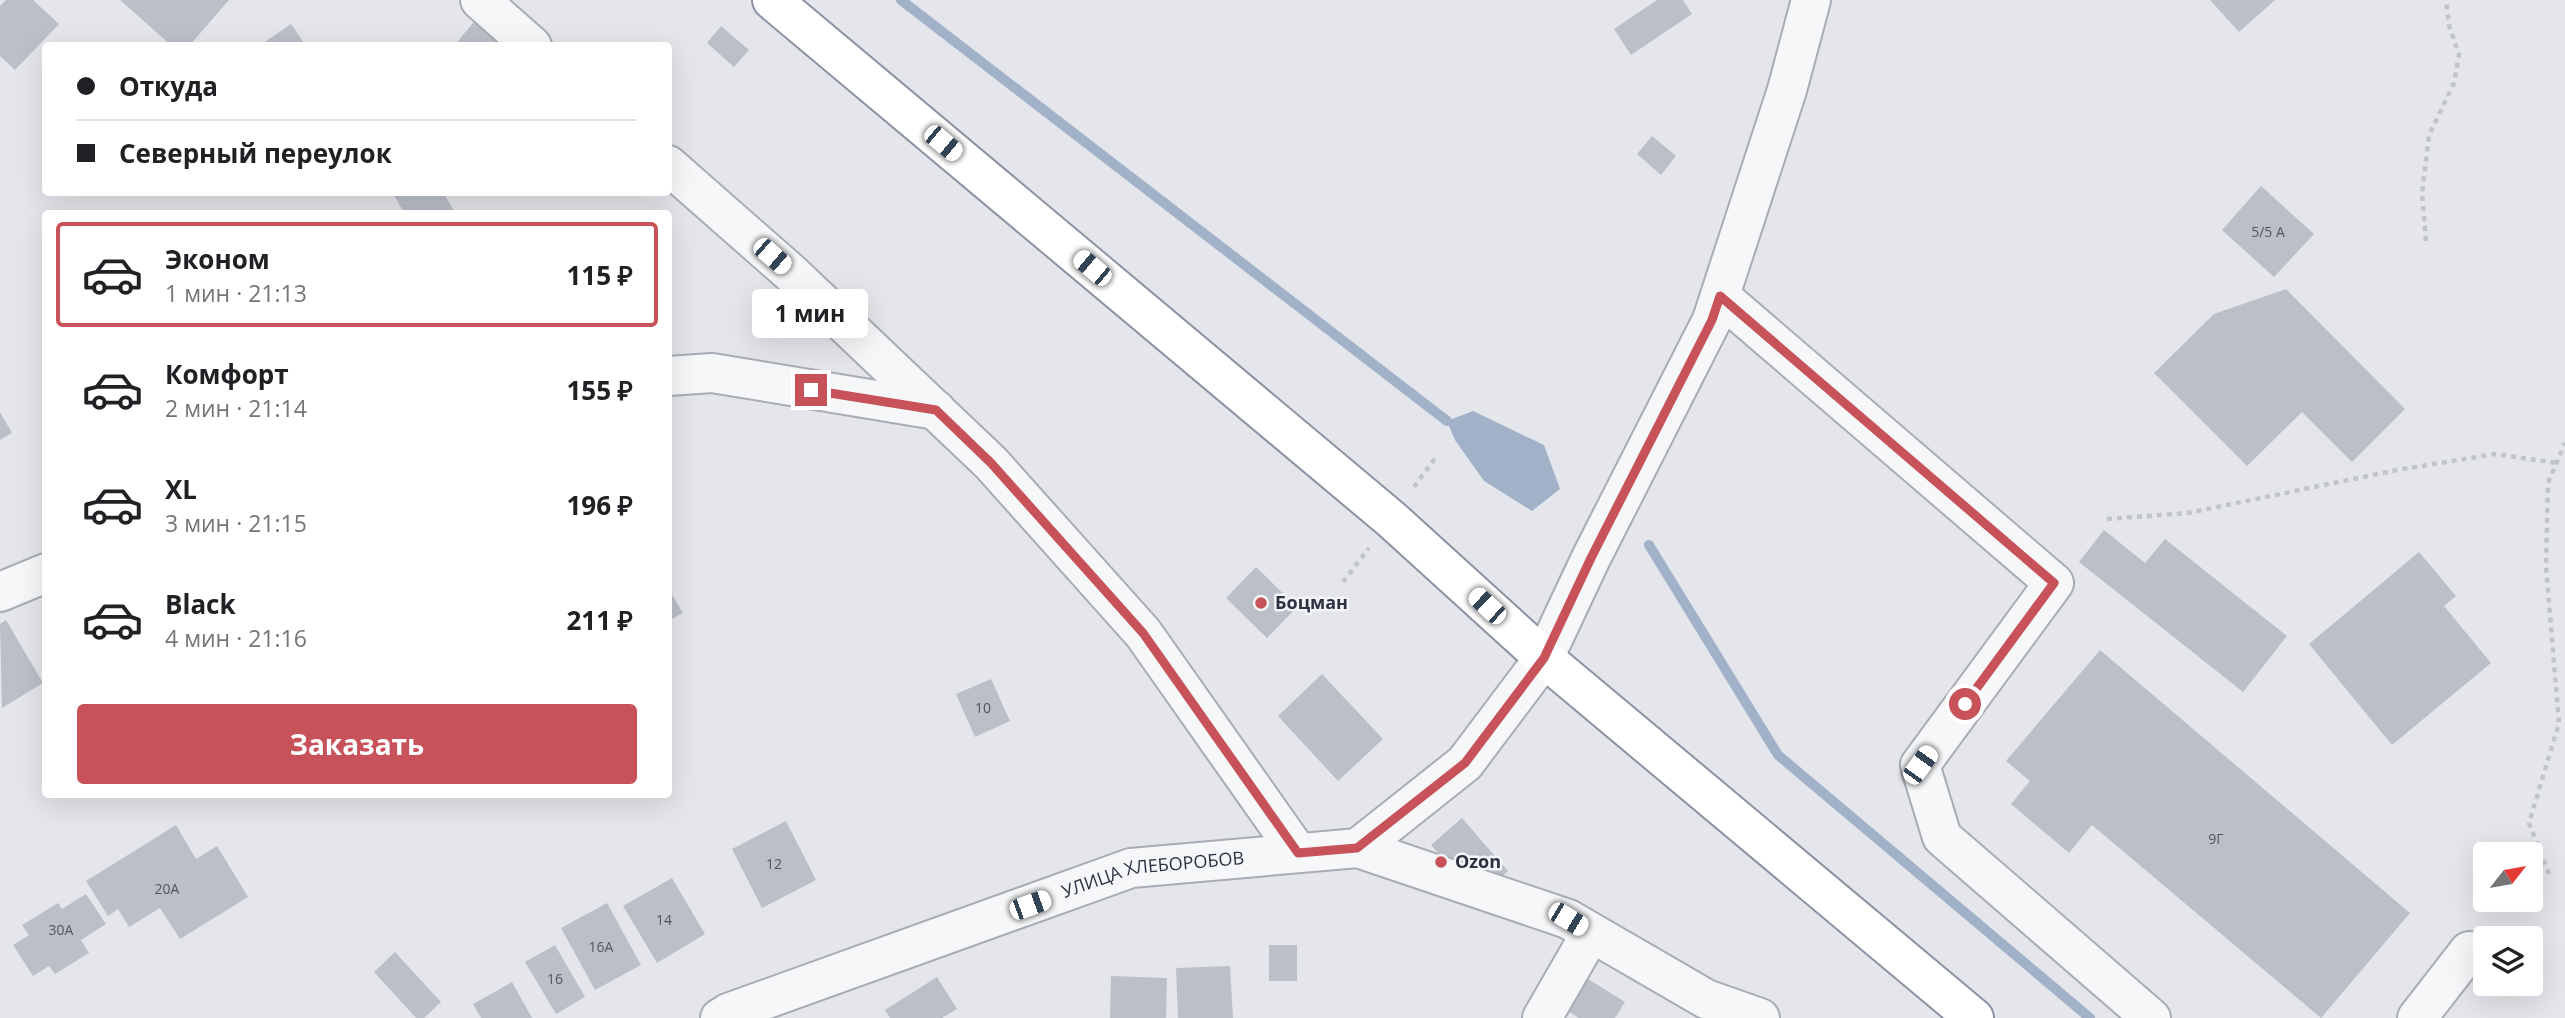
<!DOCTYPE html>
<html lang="ru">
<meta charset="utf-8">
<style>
:root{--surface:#fff;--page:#f2f2f2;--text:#202124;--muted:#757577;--line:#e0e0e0;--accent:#c75259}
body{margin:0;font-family:"Open Sans",sans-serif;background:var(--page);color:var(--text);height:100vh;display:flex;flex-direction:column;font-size:26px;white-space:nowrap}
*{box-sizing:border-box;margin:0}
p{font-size:23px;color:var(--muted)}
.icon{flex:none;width:38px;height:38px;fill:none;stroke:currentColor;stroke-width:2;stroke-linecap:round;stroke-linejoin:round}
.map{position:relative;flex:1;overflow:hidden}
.sheet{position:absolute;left:42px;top:210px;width:630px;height:588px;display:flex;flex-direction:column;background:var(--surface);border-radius:7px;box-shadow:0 7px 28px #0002}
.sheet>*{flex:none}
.top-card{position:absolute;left:42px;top:42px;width:630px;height:154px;border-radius:7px;box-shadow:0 7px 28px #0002;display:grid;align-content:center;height:154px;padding:0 35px;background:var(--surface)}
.needle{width:46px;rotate:59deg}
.buttons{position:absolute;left:2473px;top:842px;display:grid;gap:14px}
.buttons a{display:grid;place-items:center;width:70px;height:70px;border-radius:7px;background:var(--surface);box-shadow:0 7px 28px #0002;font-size:35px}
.end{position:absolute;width:32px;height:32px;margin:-16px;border:9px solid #c75259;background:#fff;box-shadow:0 0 0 4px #fff}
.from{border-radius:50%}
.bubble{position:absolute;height:49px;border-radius:7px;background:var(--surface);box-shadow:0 7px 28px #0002;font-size:23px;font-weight:700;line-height:49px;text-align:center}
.car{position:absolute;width:21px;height:42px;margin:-21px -10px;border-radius:9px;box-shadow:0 0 5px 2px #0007;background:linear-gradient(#fff 24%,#345 0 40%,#fff 0 76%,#345 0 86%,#fff 0)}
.top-card b{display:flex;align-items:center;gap:24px;height:66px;font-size:26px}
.top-card b+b{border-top:2px solid var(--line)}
.top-card i{width:18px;height:18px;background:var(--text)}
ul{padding:12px 0 0;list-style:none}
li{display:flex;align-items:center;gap:21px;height:105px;margin:0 14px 10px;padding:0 21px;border:4px solid transparent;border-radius:7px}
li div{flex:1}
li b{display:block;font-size:26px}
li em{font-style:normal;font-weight:700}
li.active{border-color:var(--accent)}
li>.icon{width:63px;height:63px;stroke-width:1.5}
.action{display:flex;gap:14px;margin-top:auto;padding:14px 35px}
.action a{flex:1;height:80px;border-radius:7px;background:var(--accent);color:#fff;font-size:28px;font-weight:700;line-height:80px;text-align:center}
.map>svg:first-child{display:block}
.water{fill:#a1b1c8}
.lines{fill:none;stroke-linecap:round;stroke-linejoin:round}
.stream{stroke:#a1b1c8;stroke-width:10}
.building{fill:#bbbfc7}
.street-casing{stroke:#a9acb5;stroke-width:42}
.highway-casing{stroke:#8c92a1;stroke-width:42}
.path{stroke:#c1c4c9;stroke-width:4.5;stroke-dasharray:5 5;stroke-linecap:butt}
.street{stroke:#f6f7f9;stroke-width:38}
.highway{stroke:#fff;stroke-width:38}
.route{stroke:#c75259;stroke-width:9}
.poi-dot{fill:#c75259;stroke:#f3f5f8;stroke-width:2.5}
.labels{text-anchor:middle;stroke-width:5;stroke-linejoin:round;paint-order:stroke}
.number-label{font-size:14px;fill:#505563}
.poi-label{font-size:18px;font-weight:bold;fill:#2c3242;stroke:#f3f5f8;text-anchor:start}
.street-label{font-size:18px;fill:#2c3242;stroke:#f3f5f8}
</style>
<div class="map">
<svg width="2565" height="1018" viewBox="0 0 2565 1018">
<rect width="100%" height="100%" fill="#e4e6eb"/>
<path class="water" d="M1473 411 1544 445 1560 489 1532 511 1484 481 1455 440 1447 421Z"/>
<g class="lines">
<path class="stream" d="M901 0 1447 421
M1649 545 1778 755 2090 1018"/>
</g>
<path class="building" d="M6 0H33L59 24 15 70 0 56V6Z
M120 0H229L189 46H172Z
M492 0H498L552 46H454Z
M1657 0H1683L1692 14 1631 55 1614 29Z
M2210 0H2275L2239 32Z
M291 24 306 46H259Z
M721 26 749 50 734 67 707 43Z
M1652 136 1676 156 1661 175 1637 154Z
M2261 186 2314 234 2274 277 2222 230Z
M395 192H443L456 214H405L393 194Z
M2286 289 2405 409 2352 462 2302 412 2247 466 2154 373 2214 314Z
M0 412 12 433 0 440Z
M2104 530 2145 563 2165 539 2287 636 2243 692 2079 562Z
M2419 552 2456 596 2444 606 2491 663 2392 745 2309 644Z
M1256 567 1297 607 1267 638 1226 598Z
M668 588 683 613 668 621Z
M6 620 43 683 2 708 0 624Z
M2100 650 2410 913 2321 1018 2092 825 2069 853 2011 804 2030 781 2006 761Z
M1322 674 1383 739 1338 781 1278 716Z
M991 679 1010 721 975 737 956 694Z
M1462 818 1508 871 1478 898 1431 845Z
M786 821 816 880 762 908 732 849Z
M176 825 196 859 217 846 248 897 180 939 160 908 129 927 118 909 108 916 86 881Z
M672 878 705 934 657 963 623 906Z
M86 894 106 924 81 940 89 953 55 974 49 966 33 976 13 945 29 935 22 925 58 903 62 909Z
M607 903 641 965 595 990 561 928Z
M555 945 585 997 556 1014 525 962Z
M1269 945H1297V981H1269Z
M395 952 441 1002 424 1018H416L374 972Z
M1230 966 1233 1018H1178L1176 968Z
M1580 974 1625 1002 1615 1018H1579L1560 1006Z
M1111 976 1167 978 1166 1018H1110Z
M937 977 957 1009 942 1018H890L885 1010Z
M512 982 532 1018H481L473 1004Z"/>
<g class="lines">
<g class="street-casing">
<g id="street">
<path d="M480 0 532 46"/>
<path d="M668 165 792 274 991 463 1143 633 1298 853"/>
<path d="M1720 296 2054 583 1920 765 1942 837 2151 1018"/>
<path d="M668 376 712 373 936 410"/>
<path d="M0 592 46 573"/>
<path d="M1358 848 1568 919 1706 999 1760 1018"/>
<path id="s1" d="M720 1018 728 1013 1131 868 1358 848 1465 763 1544 658 1591 558 1712 320 1787 90 1811 0"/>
<path d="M1542 1018 1591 933"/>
<path d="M2417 1018 2469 951"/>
</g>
</g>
<g class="highway-casing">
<path id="highway" d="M772 0 1391 519 1544 658 1974 1018"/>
</g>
<path class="path" d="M2426 241 2422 194 2429 135 2454 83 2459 55 2449 25 2446 0
M1414 487 1436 457
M2107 519 2188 513 2397 470 2495 454 2557 463
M1343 582 1369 548
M2549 874 2529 823 2559 723 2546 567 2548 483 2565 443"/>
<use href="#street" class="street"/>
<use href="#highway" class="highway"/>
</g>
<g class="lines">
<path class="route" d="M811 390 936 410 991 463 1143 633 1298 853 1357 848 1465 763 1544 658 1591 558 1712 320 1720 296 2054 583 1965 704"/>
</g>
<g class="poi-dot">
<circle cx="1261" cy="603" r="7"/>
<circle cx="1441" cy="862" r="7"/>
</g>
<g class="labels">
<g class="number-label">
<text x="2268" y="237">5/5 А</text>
<text x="983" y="713">10</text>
<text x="2216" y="844">9Г</text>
<text x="774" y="869">12</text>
<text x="167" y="894">20А</text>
<text x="664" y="925">14</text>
<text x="61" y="935">30А</text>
<text x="601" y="952">16А</text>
<text x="555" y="984">16</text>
</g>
<g class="poi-label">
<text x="1275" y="609">Боцман</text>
<text x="1455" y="868">Ozon</text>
</g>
<g class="street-label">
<text dy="6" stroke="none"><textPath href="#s1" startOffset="458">УЛИЦА ХЛЕБОРОБОВ</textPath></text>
</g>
</g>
</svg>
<div class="buttons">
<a><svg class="needle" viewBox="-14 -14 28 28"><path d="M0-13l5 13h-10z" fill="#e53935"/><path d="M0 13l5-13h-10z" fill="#757577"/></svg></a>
<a><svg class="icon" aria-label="layers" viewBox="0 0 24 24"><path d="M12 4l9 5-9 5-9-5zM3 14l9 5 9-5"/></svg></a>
</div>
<i class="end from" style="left:1965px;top:704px"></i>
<i class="end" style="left:811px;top:390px"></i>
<div class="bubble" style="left:752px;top:289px;width:116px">1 мин</div>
<i class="car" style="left:943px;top:143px;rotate:130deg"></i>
<i class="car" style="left:772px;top:256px;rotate:131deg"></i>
<i class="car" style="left:1092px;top:268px;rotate:310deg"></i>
<i class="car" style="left:1487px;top:606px;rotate:313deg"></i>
<i class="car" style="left:1920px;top:765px;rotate:36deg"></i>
<i class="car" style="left:1030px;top:905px;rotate:70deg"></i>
<i class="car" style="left:1568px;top:919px;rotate:121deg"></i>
<div class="top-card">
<b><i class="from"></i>Откуда</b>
<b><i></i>Северный переулок</b>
</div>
<section class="sheet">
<ul>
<li class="active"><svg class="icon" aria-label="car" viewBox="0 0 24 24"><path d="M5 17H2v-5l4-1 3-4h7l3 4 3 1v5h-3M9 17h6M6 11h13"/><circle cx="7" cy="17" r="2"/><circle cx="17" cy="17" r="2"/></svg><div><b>Эконом</b><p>1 мин · 21:13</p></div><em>115 ₽</em></li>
<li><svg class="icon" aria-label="car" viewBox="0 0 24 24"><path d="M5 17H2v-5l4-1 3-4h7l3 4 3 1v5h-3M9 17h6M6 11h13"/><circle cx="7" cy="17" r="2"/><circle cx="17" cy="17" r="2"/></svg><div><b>Комфорт</b><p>2 мин · 21:14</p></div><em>155 ₽</em></li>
<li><svg class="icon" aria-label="car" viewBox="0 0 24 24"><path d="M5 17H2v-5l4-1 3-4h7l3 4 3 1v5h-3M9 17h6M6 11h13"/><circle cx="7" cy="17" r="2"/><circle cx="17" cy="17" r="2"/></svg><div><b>XL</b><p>3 мин · 21:15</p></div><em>196 ₽</em></li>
<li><svg class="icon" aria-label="car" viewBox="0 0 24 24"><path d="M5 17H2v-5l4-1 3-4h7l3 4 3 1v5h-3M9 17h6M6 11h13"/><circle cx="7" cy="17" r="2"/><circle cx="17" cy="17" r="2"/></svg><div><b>Black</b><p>4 мин · 21:16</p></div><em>211 ₽</em></li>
</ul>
<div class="action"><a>Заказать</a></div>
</section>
</div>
